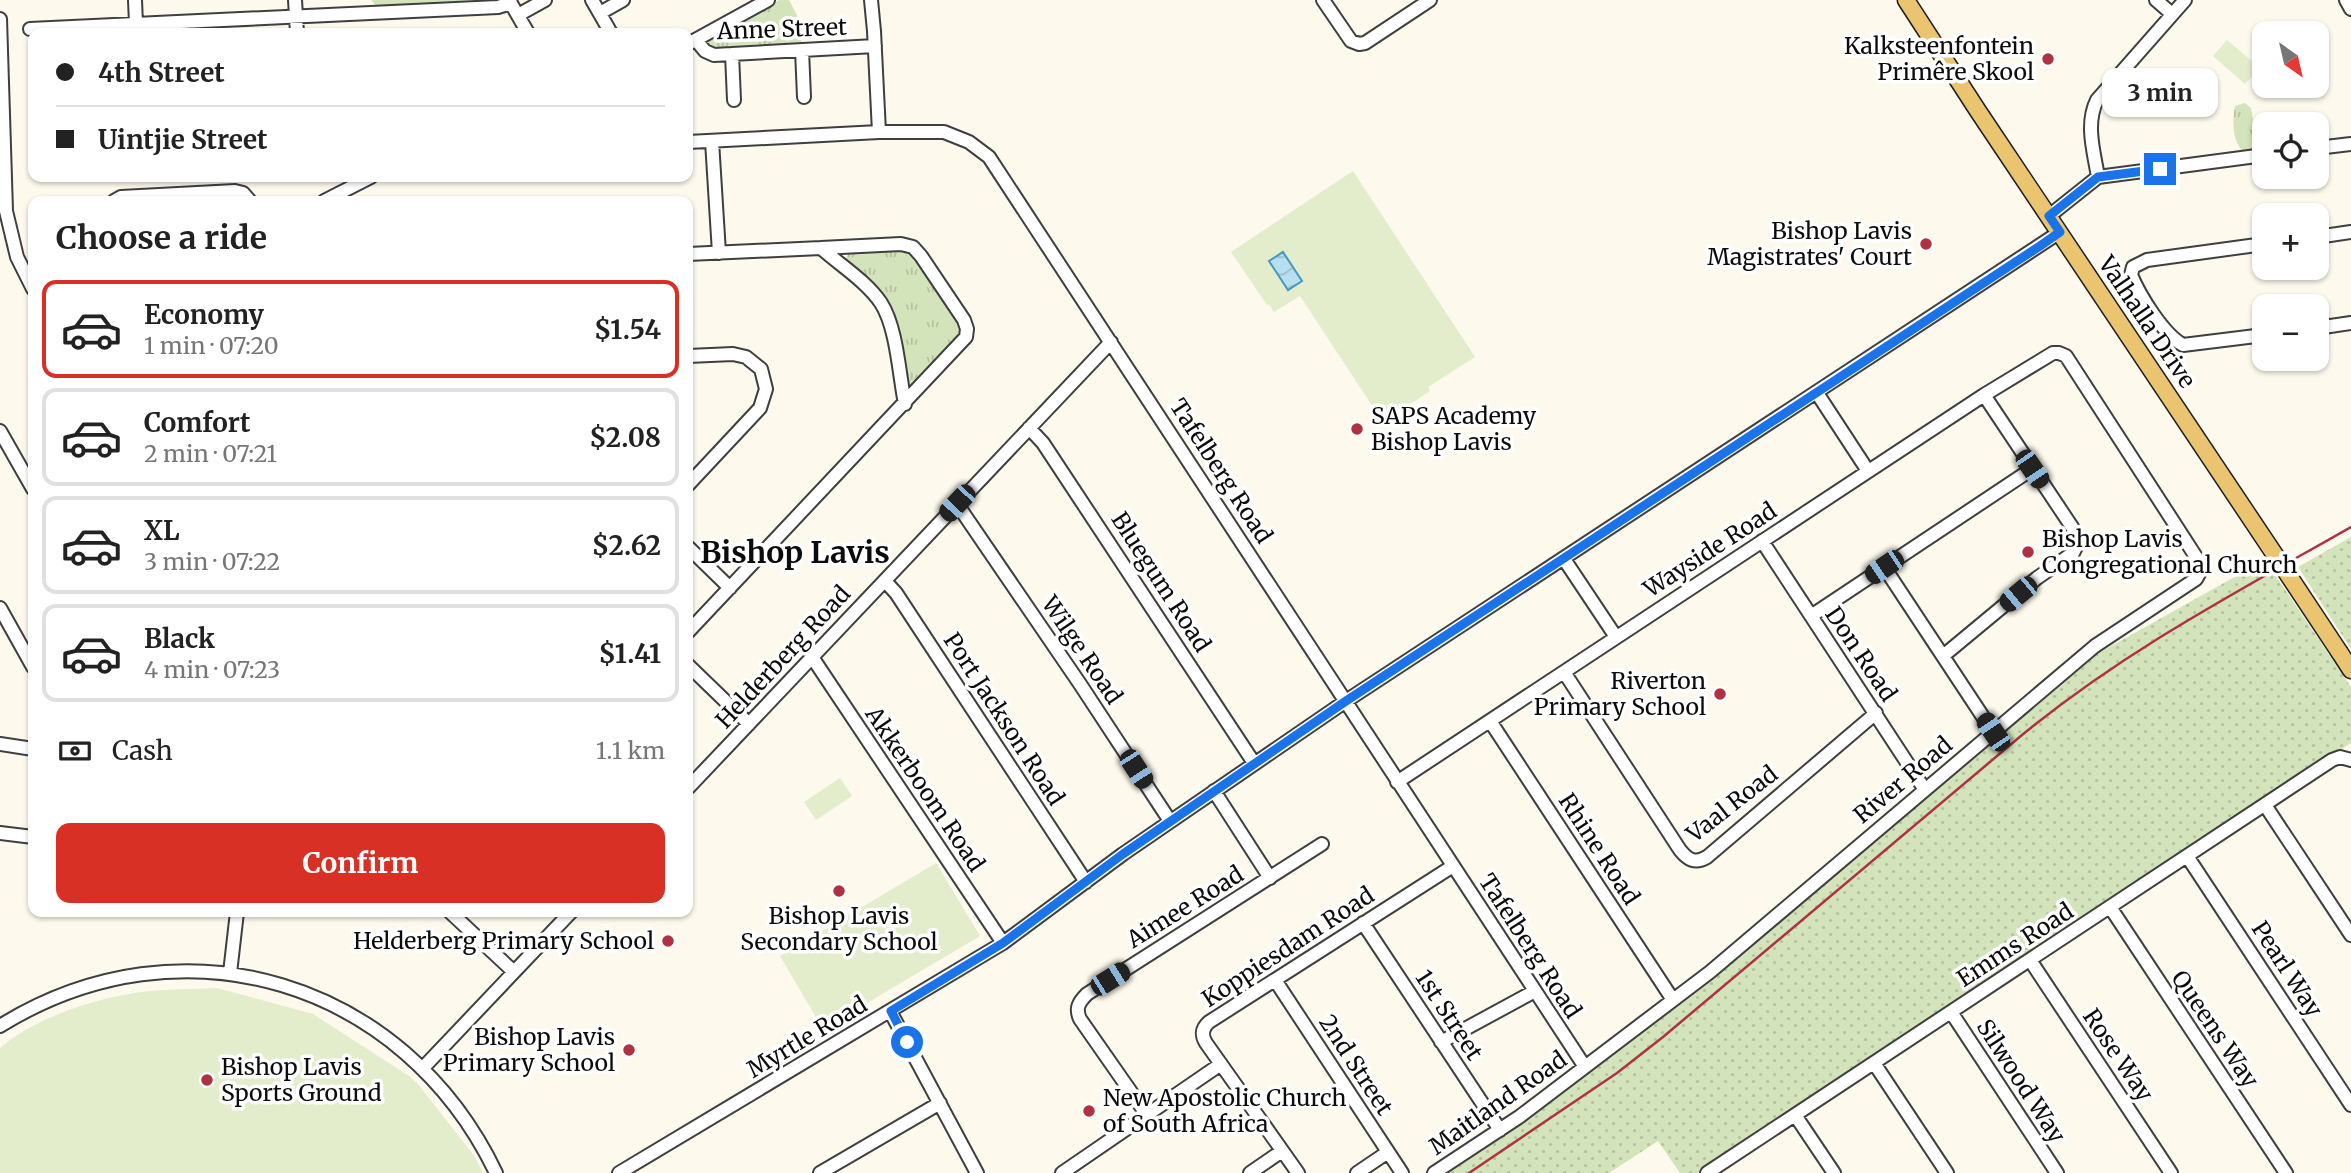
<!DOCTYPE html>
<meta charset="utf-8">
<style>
:root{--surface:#fff;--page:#f2f2f2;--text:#222;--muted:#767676;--line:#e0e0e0;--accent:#d93025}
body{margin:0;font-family:Merriweather,serif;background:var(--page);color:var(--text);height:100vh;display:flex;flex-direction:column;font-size:26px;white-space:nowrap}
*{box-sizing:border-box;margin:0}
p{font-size:23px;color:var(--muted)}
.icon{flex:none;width:38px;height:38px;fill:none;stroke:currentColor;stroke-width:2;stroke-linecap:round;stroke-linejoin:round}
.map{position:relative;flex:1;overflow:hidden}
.side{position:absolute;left:28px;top:196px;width:665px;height:721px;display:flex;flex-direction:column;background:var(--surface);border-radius:14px;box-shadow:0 2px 5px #0004}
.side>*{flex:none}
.guide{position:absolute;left:28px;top:28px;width:665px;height:154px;border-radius:14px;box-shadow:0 2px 5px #0004;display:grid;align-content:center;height:154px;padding:0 28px;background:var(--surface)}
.needle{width:46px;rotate:146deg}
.buttons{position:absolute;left:2252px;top:21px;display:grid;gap:14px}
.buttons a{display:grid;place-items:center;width:77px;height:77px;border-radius:14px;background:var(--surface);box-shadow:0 2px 5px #0004;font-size:35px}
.end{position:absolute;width:32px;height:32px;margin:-16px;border:9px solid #1a73e8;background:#fff;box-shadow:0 0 0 4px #fff}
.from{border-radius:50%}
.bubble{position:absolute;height:49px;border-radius:14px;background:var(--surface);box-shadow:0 2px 5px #0004;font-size:23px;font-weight:700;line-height:49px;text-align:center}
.car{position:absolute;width:21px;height:42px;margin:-21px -10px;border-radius:9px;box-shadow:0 0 5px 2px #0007;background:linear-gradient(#222 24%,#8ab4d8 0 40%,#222 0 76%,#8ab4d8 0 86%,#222 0)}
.guide b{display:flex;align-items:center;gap:24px;height:66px;font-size:26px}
.guide b+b{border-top:2px solid var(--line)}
.guide i{width:18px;height:18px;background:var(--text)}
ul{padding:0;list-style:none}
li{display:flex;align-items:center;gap:21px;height:98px;margin:0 14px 10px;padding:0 14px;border:4px solid var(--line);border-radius:14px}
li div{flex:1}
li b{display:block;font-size:26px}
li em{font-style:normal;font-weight:700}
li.active{border-color:var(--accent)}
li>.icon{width:63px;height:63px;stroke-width:1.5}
h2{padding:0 28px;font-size:32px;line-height:84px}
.pay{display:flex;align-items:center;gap:18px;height:77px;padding:0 28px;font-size:26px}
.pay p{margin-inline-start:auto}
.button{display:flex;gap:14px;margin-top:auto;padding:14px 28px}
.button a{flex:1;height:80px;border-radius:14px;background:var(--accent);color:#fff;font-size:28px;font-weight:700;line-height:80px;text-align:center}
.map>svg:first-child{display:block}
.grass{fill:url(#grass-dots)}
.park{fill:url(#park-tufts)}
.pitch{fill:#e3eccb}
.water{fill:url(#water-waves);stroke:#4598bf;stroke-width:2}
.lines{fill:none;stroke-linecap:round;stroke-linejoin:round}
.minor-casing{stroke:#3f3f3f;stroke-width:16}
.major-casing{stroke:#1d1d1d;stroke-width:19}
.minor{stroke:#fff;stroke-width:12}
.major{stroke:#ebc470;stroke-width:16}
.rail{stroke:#ae3242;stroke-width:2.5}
.major-bridge-casing{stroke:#1d1d1d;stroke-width:19;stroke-linecap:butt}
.major-bridge{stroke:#ebc470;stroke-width:16}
.route{stroke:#1a73e8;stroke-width:9}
.poi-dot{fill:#ae3242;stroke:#fff;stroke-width:2.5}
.labels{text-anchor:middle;stroke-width:7;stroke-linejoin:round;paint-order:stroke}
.street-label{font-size:23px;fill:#0c0c0c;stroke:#fff}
.poi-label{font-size:23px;fill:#0c0c0c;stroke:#fff;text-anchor:end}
.district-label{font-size:30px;font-weight:bold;fill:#0c0c0c;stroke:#fff}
</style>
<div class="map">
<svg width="2351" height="1173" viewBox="0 0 2351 1173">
<defs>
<pattern id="grass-dots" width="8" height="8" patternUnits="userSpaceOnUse" patternTransform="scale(1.75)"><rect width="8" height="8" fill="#d3e4bb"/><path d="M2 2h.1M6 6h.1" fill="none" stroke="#b4c2a0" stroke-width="1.8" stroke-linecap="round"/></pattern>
<pattern id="park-tufts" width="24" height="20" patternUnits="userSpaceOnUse" patternTransform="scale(1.75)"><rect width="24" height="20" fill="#d3e4bb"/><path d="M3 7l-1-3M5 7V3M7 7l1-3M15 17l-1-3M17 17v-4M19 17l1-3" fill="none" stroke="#b4c2a0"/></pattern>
<pattern id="water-waves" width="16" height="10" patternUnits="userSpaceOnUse" patternTransform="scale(1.75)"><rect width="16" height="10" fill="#b7dff0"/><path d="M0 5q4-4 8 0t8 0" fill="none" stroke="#9cbecd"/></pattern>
</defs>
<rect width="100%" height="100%" fill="#fdf9ed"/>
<path class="grass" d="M2351 537V649L2298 567Z
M2256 565 2269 566 2351 687V743L1699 1173H1680L1658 1141 1609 1173H1447L1505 1135 1720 973 2097 654Z"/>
<path class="park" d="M371 0H500L378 8Z
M779 0H789L799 19 802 47 714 51 705 43Z
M2245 103 2251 108 2257 143 2255 148 2246 152C2232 146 2232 120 2235 106Z
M903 249 911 252 961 324 962 334 909 388 895 326 845 261 849 252Z"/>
<path class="pitch" d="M2227 40 2260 68 2245 84 2213 56Z
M1353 171 1475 357 1428 387 1430 391 1383 422 1300 296 1274 312 1269 304 1267 305 1231 252Z
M840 778 852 796 816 820 804 802Z
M936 863 980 936 823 1029 780 956Z
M217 988 313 1014 409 1076 418 1084 475 1157 483 1173H0V1048C34 1018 96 998 141 992 166 989 192 989 217 988Z"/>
<path class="water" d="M1283 252 1302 281 1288 290 1269 261Z"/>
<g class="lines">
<g class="minor-casing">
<path id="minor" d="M135 0 136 24
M295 0 297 33
M509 0 528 33
M592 0 611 33
M871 0 874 31 879 132
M1323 0 1351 41 1359 44 1365 43 1430 0
M2156 0 2172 14
M2346 0 2351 9
M600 13 623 0
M518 15 545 0
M0 19 6 211 17 257 33 289
M30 29 498 7 511 3
M696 40 705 51 714 55 875 46
M688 44 768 0
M802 50 804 97
M732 54 734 100
M712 141 719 253
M688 142 879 132H944L969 142 989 157 1585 1067
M2317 148 2351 144
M2098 177C2094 152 2085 124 2097 100L2185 0
M114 201 121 197 235 191 243 193 250 201
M324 201 371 177
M2049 216 2098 177 2264 155
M2317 237 2351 232
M2264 244 2147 260 2133 267 2131 275C2140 296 2163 334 2183 345L2264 335
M688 254 821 248C840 265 866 281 881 303 897 328 899 374 905 404
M2317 328 2351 323
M688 356 733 354 746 357 761 369 766 389 760 408 688 485
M1817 393 1868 471
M1029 428 1043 443 1254 763
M0 431 33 489
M957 504 1080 684 1170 821
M1762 541 1925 790
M688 547 730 588
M1564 559 1616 637
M1884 567 1993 732
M885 581 896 593 1086 882
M0 608 33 667
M1811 616 2032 469
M688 632 966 337 967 329 964 320 921 256 913 247 901 244 821 248
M1943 656 2037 578 2073 553 2078 543 2076 533 1984 395
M812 657 1003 943
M688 665 749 724
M1564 672 1680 850C1688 860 1695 864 1707 857L1876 713
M1490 721 1673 1000
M0 744 33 749
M1397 782 1984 395 2053 353H2059L2066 356 2200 563V572L2196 579 2095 646 1710 972 1519 1117 1434 1173
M688 788 1111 342
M1214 791 1270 878
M2265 805 2351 935
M0 833 33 837
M2187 856 2351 1105
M2110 907 2286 1173
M450 912 514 972
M1363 923 1500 1130
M2030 960 2171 1173
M230 973 237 912
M1275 980 1402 1173
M890 1011 977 1173
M1951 1012 2057 1173
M0 1026C182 913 404 981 496 1173
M1441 1042 1535 991
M1874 1063 1947 1173
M422 1069 571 912
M1147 1115 1080 1019C1075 1008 1079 1002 1087 994L1322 844
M1795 1115 1834 1173
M619 1173 1003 943 1123 854 1346 701 2060 232
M820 1173 940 1103
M1062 1173 1221 1064
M1250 1173 1282 1151
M1298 1173 1206 1043C1201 1035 1202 1028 1209 1022L1453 866
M1357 1173 1388 1152
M1707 1173 2332 760 2340 757 2351 760"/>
</g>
<g class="major-casing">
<path id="major" d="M1906 0 1978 111 2279 561
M2340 653 2351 670"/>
</g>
<use href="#minor" class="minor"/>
<use href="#major" class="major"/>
<path class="rail" d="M1469 1173 1617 1073 1663 1037 2022 735C2126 650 2235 593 2351 527"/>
<g class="major-bridge-casing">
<path id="major-bridge" d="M2279 561 2340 653"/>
</g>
<use href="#major-bridge" class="major-bridge"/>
</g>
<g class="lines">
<path class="route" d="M907 1042 891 1011 1003 943 1123 854 1346 701 2040 246 2060 232 2049 216 2098 177 2160 169"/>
</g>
<g class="poi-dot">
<circle cx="2048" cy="59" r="7"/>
<circle cx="1926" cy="244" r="7"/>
<circle cx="1357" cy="429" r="7"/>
<circle cx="2028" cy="552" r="7"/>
<circle cx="1720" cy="694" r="7"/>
<circle cx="839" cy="891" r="7"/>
<circle cx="668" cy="941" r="7"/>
<circle cx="629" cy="1050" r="7"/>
<circle cx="207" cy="1080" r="7"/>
<circle cx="1089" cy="1111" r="7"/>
</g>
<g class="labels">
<g class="street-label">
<text transform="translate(782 29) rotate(-2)" y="8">Anne Street</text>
<text transform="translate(2147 322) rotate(56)" y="8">Valhalla Drive</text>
<text transform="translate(1221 471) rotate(57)" y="8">Tafelberg Road</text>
<text transform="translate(1710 550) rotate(-33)" y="8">Wayside Road</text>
<text transform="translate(1161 582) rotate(57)" y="8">Bluegum Road</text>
<text transform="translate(1082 650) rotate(56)" y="8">Wilge Road</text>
<text transform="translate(1861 654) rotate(56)" y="8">Don Road</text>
<text transform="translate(783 657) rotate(-47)" y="8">Helderberg Road</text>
<text transform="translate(1004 719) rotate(57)" y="8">Port Jackson Road</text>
<text transform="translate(1903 780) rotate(-40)" y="8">River Road</text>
<text transform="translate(925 789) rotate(56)" y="8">Akkerboom Road</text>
<text transform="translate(1732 804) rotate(-38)" y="8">Vaal Road</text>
<text transform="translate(1599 849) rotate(57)" y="8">Rhine Road</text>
<text transform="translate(1185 907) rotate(-32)" y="8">Aimee Road</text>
<text transform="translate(2015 945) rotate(-33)" y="8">Emms Road</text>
<text transform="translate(1530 946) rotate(57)" y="8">Tafelberg Road</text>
<text transform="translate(1288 947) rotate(-33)" y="8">Koppiesdam Road</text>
<text transform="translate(2287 969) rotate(57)" y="8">Pearl Way</text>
<text transform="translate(1449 1015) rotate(57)" y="8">1st Street</text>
<text transform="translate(2215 1029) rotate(56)" y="8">Queens Way</text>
<text transform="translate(807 1037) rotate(-31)" y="8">Myrtle Road</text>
<text transform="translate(2118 1055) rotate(56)" y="8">Rose Way</text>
<text transform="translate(1356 1065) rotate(57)" y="8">2nd Street</text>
<text transform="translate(2021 1081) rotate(57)" y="8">Silwood Way</text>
<text transform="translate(1498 1103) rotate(-35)" y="8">Maitland Road</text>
</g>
<g class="poi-label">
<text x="2034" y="54">Kalksteenfontein<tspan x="2034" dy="26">Primêre Skool</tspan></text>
<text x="1912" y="239">Bishop Lavis<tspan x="1912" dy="26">Magistrates' Court</tspan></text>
<text x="1371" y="424" text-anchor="start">SAPS Academy<tspan x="1371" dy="26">Bishop Lavis</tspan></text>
<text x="2042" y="547" text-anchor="start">Bishop Lavis<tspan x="2042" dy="26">Congregational Church</tspan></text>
<text x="1706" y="689">Riverton<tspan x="1706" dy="26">Primary School</tspan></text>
<text x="839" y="924" text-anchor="middle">Bishop Lavis<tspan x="839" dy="26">Secondary School</tspan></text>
<text x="654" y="949">Helderberg Primary School</text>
<text x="615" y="1045">Bishop Lavis<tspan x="615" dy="26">Primary School</tspan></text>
<text x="221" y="1075" text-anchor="start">Bishop Lavis<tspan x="221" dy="26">Sports Ground</tspan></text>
<text x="1103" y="1106" text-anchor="start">New Apostolic Church<tspan x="1103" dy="26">of South Africa</tspan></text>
</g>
<g class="district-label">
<text x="795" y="563">Bishop Lavis</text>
</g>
</g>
</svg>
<div class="buttons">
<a><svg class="needle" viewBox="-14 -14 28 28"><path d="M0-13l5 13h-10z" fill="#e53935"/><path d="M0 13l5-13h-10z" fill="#767676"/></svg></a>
<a><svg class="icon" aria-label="locate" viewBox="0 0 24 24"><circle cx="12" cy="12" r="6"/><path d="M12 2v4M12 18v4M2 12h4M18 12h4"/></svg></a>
<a>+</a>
<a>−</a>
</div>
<i class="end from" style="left:907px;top:1042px"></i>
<i class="end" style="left:2160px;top:169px"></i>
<div class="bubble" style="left:2102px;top:68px;width:116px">3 min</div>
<i class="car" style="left:2032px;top:469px;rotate:146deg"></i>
<i class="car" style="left:957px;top:503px;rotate:223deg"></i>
<i class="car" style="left:1884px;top:567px;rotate:236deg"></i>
<i class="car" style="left:2018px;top:594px;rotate:230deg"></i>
<i class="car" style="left:1993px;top:732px;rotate:326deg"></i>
<i class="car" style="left:1136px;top:769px;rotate:147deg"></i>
<i class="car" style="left:1110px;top:979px;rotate:58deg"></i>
<div class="guide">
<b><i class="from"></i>4th Street</b>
<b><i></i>Uintjie Street</b>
</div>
<section class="side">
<h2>Choose a ride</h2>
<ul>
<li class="active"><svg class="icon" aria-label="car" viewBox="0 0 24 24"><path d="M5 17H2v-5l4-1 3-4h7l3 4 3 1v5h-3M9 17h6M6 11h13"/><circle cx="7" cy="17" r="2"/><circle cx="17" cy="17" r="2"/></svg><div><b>Economy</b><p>1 min · 07:20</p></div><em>$1.54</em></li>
<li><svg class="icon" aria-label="car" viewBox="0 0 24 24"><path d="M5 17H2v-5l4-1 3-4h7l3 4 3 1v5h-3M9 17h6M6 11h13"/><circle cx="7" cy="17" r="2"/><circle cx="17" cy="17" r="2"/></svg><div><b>Comfort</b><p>2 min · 07:21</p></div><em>$2.08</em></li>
<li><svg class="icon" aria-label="car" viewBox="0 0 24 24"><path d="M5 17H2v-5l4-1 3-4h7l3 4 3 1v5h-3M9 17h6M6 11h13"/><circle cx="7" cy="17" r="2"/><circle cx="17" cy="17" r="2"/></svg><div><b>XL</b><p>3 min · 07:22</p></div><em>$2.62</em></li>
<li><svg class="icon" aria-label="car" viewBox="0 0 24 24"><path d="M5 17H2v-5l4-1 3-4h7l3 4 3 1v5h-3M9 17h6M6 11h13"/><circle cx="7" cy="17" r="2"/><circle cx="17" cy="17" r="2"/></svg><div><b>Black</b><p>4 min · 07:23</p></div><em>$1.41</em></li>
</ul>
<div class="pay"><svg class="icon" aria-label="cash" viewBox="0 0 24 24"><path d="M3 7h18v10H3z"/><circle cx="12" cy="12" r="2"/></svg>Cash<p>1.1 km</p></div>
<div class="button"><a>Confirm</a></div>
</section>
</div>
